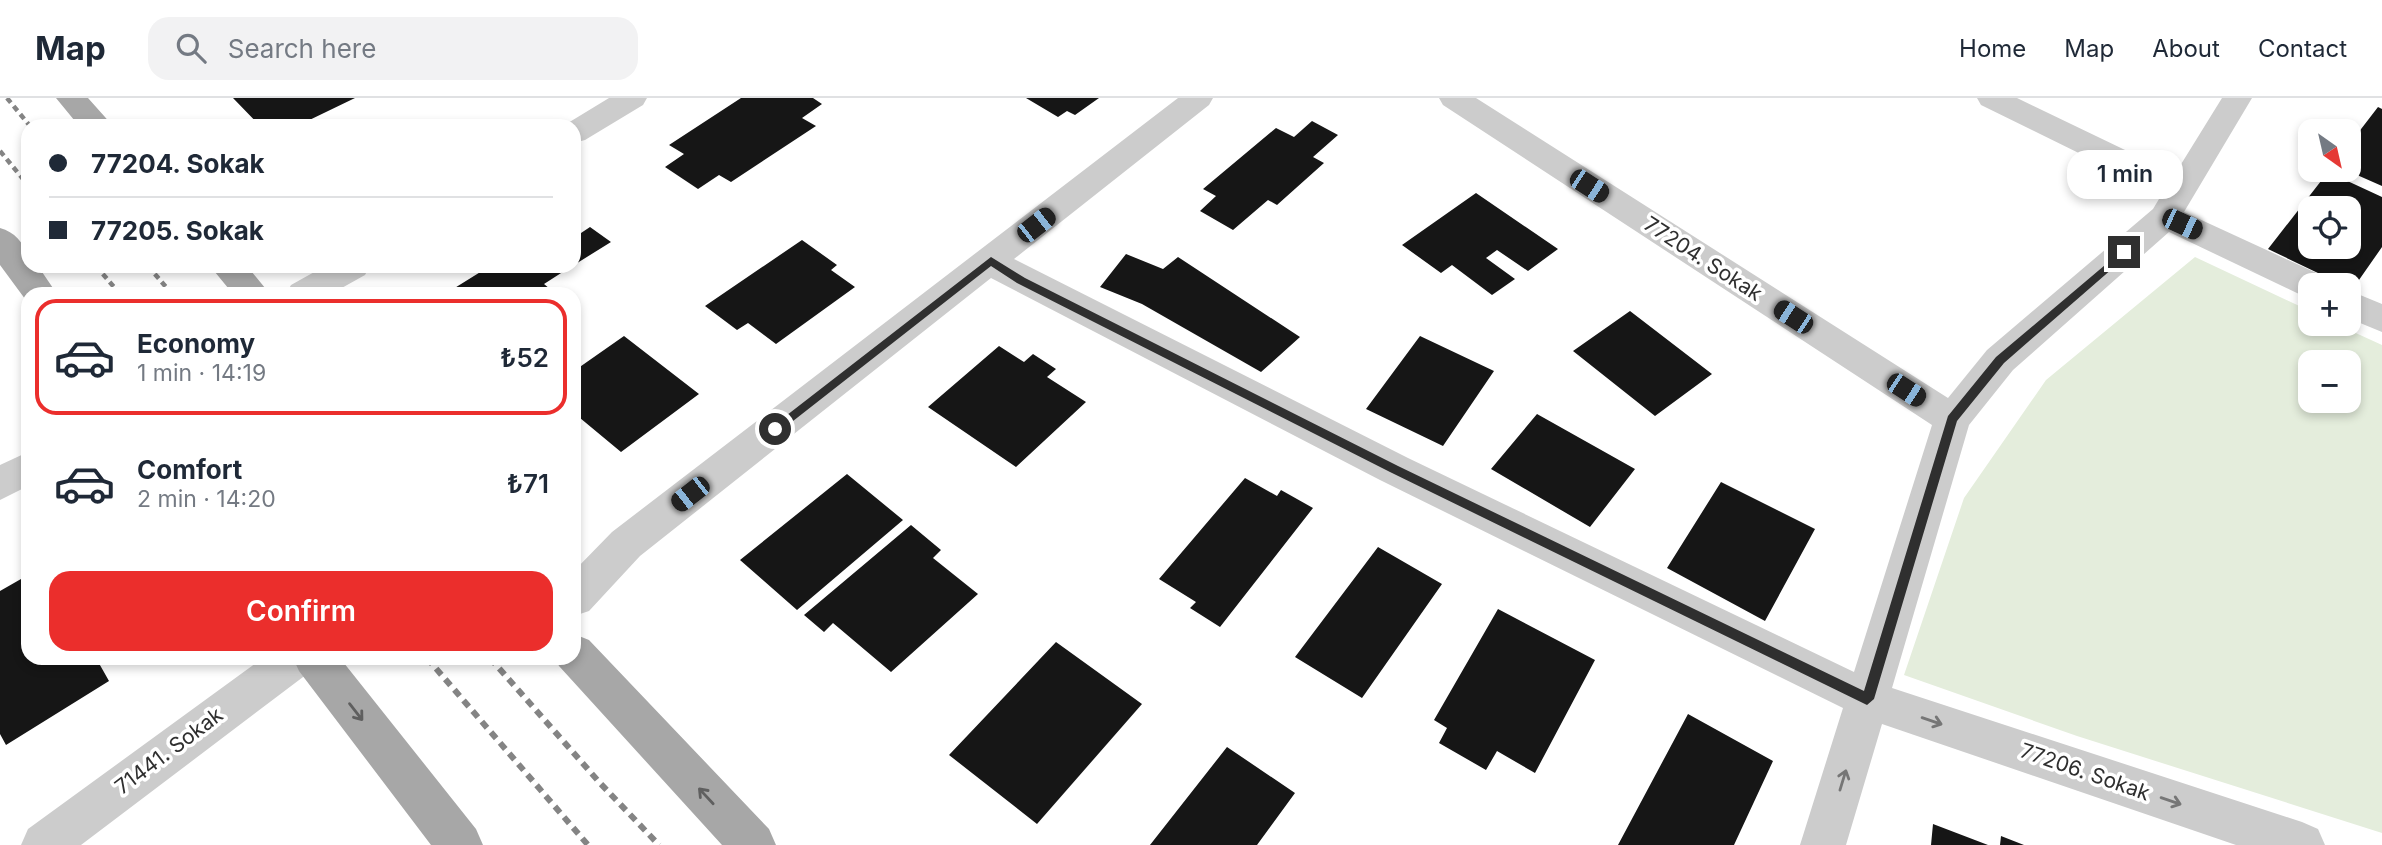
<!DOCTYPE html>
<meta charset="utf-8">
<style>
:root{--surface:#fff;--page:#f2f2f3;--text:#1f2937;--muted:#747a83;--line:#e0e1e3;--accent:#eb2e2c}
body{margin:0;font-family:Inter,sans-serif;background:var(--page);color:var(--text);height:100vh;display:flex;flex-direction:column;font-size:26px;white-space:nowrap}
*{box-sizing:border-box;margin:0}
p{font-size:23px;color:var(--muted)}
.icon{flex:none;width:38px;height:38px;fill:none;stroke:currentColor;stroke-width:2;stroke-linecap:round;stroke-linejoin:round}
.map{position:relative;flex:1;overflow:hidden}
.panel{position:absolute;left:21px;top:189px;width:560px;height:378px;display:flex;flex-direction:column;background:var(--surface);border-radius:21px;box-shadow:0 4px 10px #0003}
.panel>*{flex:none}
.hud{position:absolute;left:21px;top:21px;width:560px;height:154px;border-radius:21px;box-shadow:0 4px 10px #0003;display:grid;align-content:center;height:154px;padding:0 28px;background:var(--surface)}
.needle{width:46px;rotate:146deg}
.controls{position:absolute;left:2298px;top:21px;display:grid;gap:14px}
.controls a{display:grid;place-items:center;width:63px;height:63px;border-radius:14px;background:var(--surface);box-shadow:0 4px 10px #0003;font-size:35px}
.end{position:absolute;width:32px;height:32px;margin:-16px;border:9px solid #2f2f2f;background:#fff;box-shadow:0 0 0 4px #fff}
.from{border-radius:50%}
.bubble{position:absolute;height:49px;border-radius:21px;background:var(--surface);box-shadow:0 4px 10px #0003;font-size:23px;font-weight:600;line-height:49px;text-align:center}
.car{position:absolute;width:21px;height:42px;margin:-21px -10px;border-radius:9px;box-shadow:0 0 5px 2px #0007;background:linear-gradient(#222 24%,#8ab4d8 0 40%,#222 0 76%,#8ab4d8 0 86%,#222 0)}
.hud b{display:flex;align-items:center;gap:24px;height:66px;font-size:26px}
.hud b+b{border-top:2px solid var(--line)}
.hud i{width:18px;height:18px;background:var(--text)}
ul{padding:12px 0 0;list-style:none}
li{display:flex;align-items:center;gap:21px;height:116px;margin:0 14px 10px;padding:0 14px;border:4px solid transparent;border-radius:21px}
li div{flex:1}
li b{display:block;font-size:26px}
li em{font-style:normal;font-weight:600}
li.selected{border-color:var(--accent)}
li>.icon{width:63px;height:63px;stroke-width:1.5}
.primary-button{display:flex;gap:14px;margin-top:auto;padding:14px 28px}
.primary-button a{flex:1;height:80px;border-radius:21px;background:var(--accent);color:#fff;font-size:28px;font-weight:600;line-height:80px;text-align:center}
header{display:flex;align-items:center;gap:42px;box-sizing:border-box;height:98px;padding:0 35px;background:var(--surface);border-bottom:2px solid var(--line)}
header strong{font-size:33px}
nav{display:flex;gap:38px;margin-inline-start:auto;font-size:24px}
.search{width:490px;height:63px;background:var(--page);display:flex;align-items:center;gap:18px;box-sizing:border-box;padding:0 24px;border-radius:21px;color:var(--muted);font-size:26px}
.map>svg:first-child{display:block}
.green{fill:#e4eddc;fill-rule:evenodd}
.building{fill:#161616;fill-rule:evenodd}
.lines{fill:none;stroke-linecap:round;stroke-linejoin:round}
.minor{fill:#ccc;fill-rule:evenodd}
.major{fill:#a7a7a7;fill-rule:evenodd}
.rail-far1{stroke:#848484;stroke-width:4.5;stroke-dasharray:6 4.5;stroke-linecap:butt}
.rail{stroke:#848484;stroke-width:6;stroke-dasharray:8 6;stroke-linecap:butt}
.oneway{stroke:#5f5f5f}
.oneway2{stroke:#767676}
.route{fill:#2f2f2f}
.labels{text-anchor:middle;stroke-width:7;stroke-linejoin:round;paint-order:stroke}
.street-label{font-size:21px;fill:#2f2f2f;stroke:#fff}
</style>
<header>
<strong>Map</strong>
<div class="search"><svg class="icon" aria-label="search" viewBox="0 0 24 24"><circle cx="10" cy="10" r="6"/><path d="M15 15l6 6"/></svg>Search here</div>
<nav><a>Home</a><a>Map</a><a>About</a><a>Contact</a></nav>
</header>
<div class="map">
<svg width="2382" height="747" viewBox="0 0 2382 747">
<rect width="100%" height="100%" fill="#fff"/>
<path class="green" d="M2195 159 2310 213V226H2336L2382 247V735L2077 638 1904 577 1964 400 2046 282ZM2310 264H2348V303H2310Z"/>
<path class="building" d="M233 0H355L297 28H260Z
M741 0H813L822 6 802 20 816 28 731 84 719 77 698 91 665 69 684 56 669 47Z
M1026 0H1099L1075 17 1067 13 1058 19Z
M2378 9 2382 11V88L2348 73V48Z
M1312 23 1338 37 1313 59 1324 65 1277 107 1268 102 1233 132 1200 113 1216 98 1203 91 1276 30 1294 39Z
M2328 74 2382 99V149L2352 192 2348 187H2343L2268 151ZM2310 110H2348V149H2310Z
M1476 95 1558 151 1528 173 1497 152 1486 160 1515 181 1492 197 1452 167 1441 175 1402 147Z
M574 129 581 135 590 129 611 144 574 167Z
M802 142 837 167 831 172 855 189 776 246 748 225 737 232 705 208Z
M1126 156 1163 171 1178 159 1300 239 1261 274 1142 206 1100 189Z
M490 168H572L544 186 556 196H445Z
M1630 213 1712 276 1655 318 1573 253Z
M624 238 699 296 621 354 574 315V273Z
M1420 238 1494 273 1443 348 1366 311Z
M999 248 1024 264 1033 256 1056 271 1047 279 1086 304 1016 369 928 309Z
M1537 316 1635 371 1590 429 1491 371Z
M847 376 903 422 797 512 740 462Z
M1245 380 1277 398 1281 392 1313 410 1220 529 1190 510 1196 504 1159 481Z
M1721 384 1815 431 1765 523 1667 470Z
M911 427 941 452 933 460 978 496 891 574 833 525 824 534 804 517Z
M1378 449 1442 486 1362 600 1295 559Z
M28 477V560H96L109 583 6 647 0 636V493Z
M1498 511 1595 562 1535 675 1497 653 1486 672 1439 645 1447 630 1434 622Z
M1056 544 1142 606 1037 726 949 657Z
M1688 616 1773 663 1734 747H1618Z
M1227 649 1295 695 1257 747H1150Z
M1933 726 1988 747H1931Z
M2001 738 2024 747H2000Z"/>
<g class="lines">
<path class="minor" d="M609 0H647L643 7 585 42 574 45V28H563Z
M1178 0H1213L1209 7 1014 161 1408 360 1854 574 1932 327 1443 7 1439 0H1476L1948 300 1987 252 2153 111 2162 96 1981 7 1977 0H2017L2175 76 2222 0H2252L2184 114 2323 178 2328 187H2310V199L2299 196 2169 134 2013 272 1969 327 1892 590 2302 724 2318 731 2325 747H2236L1882 626 1846 747H1800L1843 610 1380 382 991 180 640 458 589 513 574 518V473L612 434Z
M325 168H370L365 177 331 196H286L291 187Z
M2348 192 2382 206V234L2348 220Z
M28 354V388L0 402V367Z
M263 560H317L311 573 81 747H21L28 731Z"/>
<path class="major" d="M56 0H88L113 28H79Z
M0 130C18 135 28 150 28 168H38L57 196H28V205L0 167Z
M210 168H247L270 196H233Z
M574 536 589 542 769 731 776 747H722L559 568 555 560H574Z
M293 560H340L476 731 483 747H431L299 573Z"/>
<path class="rail-far1" d="M7 0 30 28
M0 53 28 87
M96 168 120 196
M148 168 172 196"/>
<path class="rail" d="M427 560 588 747
M490 560 600 685 659 747"/>
</g>
<defs><path id="oneway-shaft" d="M-6 0H5M1.5-3L5.5 0L1.5 3" fill="none" stroke-width="1.6" stroke-linecap="round" stroke-linejoin="round" transform="scale(1.75)"/></defs>
<g class="oneway">
<use href="#oneway-shaft" transform="translate(356 614) rotate(52)"/>
<use href="#oneway-shaft" transform="translate(706 698) rotate(-133)"/>
</g>
<g class="oneway2">
<use href="#oneway-shaft" transform="translate(1932 623) rotate(19)"/>
<use href="#oneway-shaft" transform="translate(1843 682) rotate(-73)"/>
<use href="#oneway-shaft" transform="translate(2171 703) rotate(19)"/>
</g>
<path class="route" d="M2124 151 2129 154 2128 157 2004 265 1957 323 1874 601 1867 607 1390 374 1017 185 991 168 779 334 775 335 769 331 991 159 1025 180 1398 368 1864 593 1948 318 1996 259Z"/>
<g class="labels">
<g class="street-label">
<text transform="translate(1703 161) rotate(33)" y="7">77204. Sokak</text>
<text transform="translate(169 653) rotate(-37)" y="7">71441. Sokak</text>
<text transform="translate(2085 674) rotate(19)" y="7">77206. Sokak</text>
</g>
</g>
</svg>
<div class="controls">
<a><svg class="needle" viewBox="-14 -14 28 28"><path d="M0-13l5 13h-10z" fill="#e53935"/><path d="M0 13l5-13h-10z" fill="#747a83"/></svg></a>
<a><svg class="icon" aria-label="locate" viewBox="0 0 24 24"><circle cx="12" cy="12" r="6"/><path d="M12 2v4M12 18v4M2 12h4M18 12h4"/></svg></a>
<a>+</a>
<a>−</a>
</div>
<i class="end from" style="left:775px;top:331px"></i>
<i class="end" style="left:2124px;top:154px"></i>
<div class="bubble" style="left:2067px;top:52px;width:116px">1 min</div>
<i class="car" style="left:1589px;top:88px;rotate:123deg"></i>
<i class="car" style="left:2182px;top:126px;rotate:115deg"></i>
<i class="car" style="left:1036px;top:127px;rotate:52deg"></i>
<i class="car" style="left:1793px;top:219px;rotate:303deg"></i>
<i class="car" style="left:1906px;top:292px;rotate:123deg"></i>
<i class="car" style="left:690px;top:396px;rotate:232deg"></i>
<div class="hud">
<b><i class="from"></i>77204. Sokak</b>
<b><i></i>77205. Sokak</b>
</div>
<section class="panel">
<ul>
<li class="selected"><svg class="icon" aria-label="car" viewBox="0 0 24 24"><path d="M5 17H2v-5l4-1 3-4h7l3 4 3 1v5h-3M9 17h6M6 11h13"/><circle cx="7" cy="17" r="2"/><circle cx="17" cy="17" r="2"/></svg><div><b>Economy</b><p>1 min · 14:19</p></div><em>₺52</em></li>
<li><svg class="icon" aria-label="car" viewBox="0 0 24 24"><path d="M5 17H2v-5l4-1 3-4h7l3 4 3 1v5h-3M9 17h6M6 11h13"/><circle cx="7" cy="17" r="2"/><circle cx="17" cy="17" r="2"/></svg><div><b>Comfort</b><p>2 min · 14:20</p></div><em>₺71</em></li>
</ul>
<div class="primary-button"><a>Confirm</a></div>
</section>
</div>
